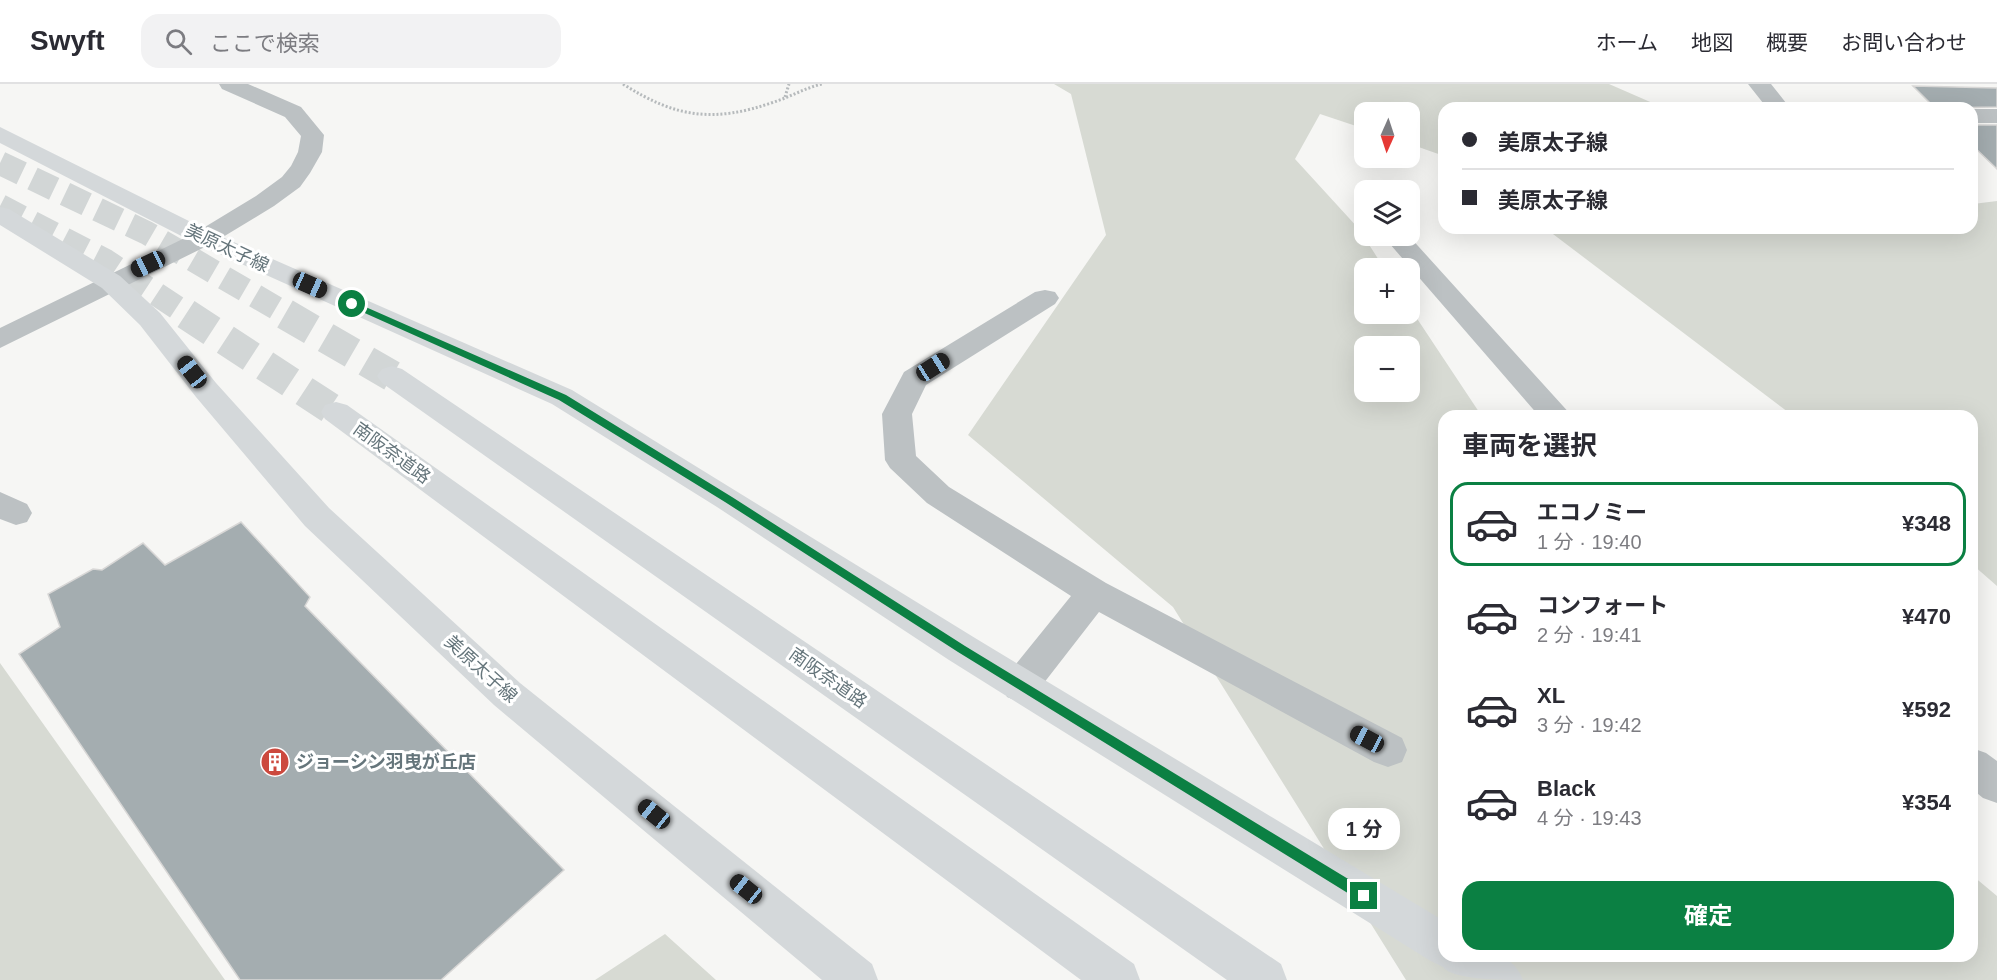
<!DOCTYPE html>
<html lang="ja">
<meta charset="utf-8">
<style>
:root{--surface:#fff;--page:#f2f2f3;--text:#2b2b33;--muted:#7c7c81;--line:#e1e1e2;--accent:#0b8043}
body{margin:0;font-family:Arial,"Noto Sans JP",sans-serif;background:var(--page);color:var(--text);height:100vh;display:flex;flex-direction:column;font-size:22px;white-space:nowrap}
*{box-sizing:border-box;margin:0}
p{font-size:20px;color:var(--muted)}
.icon{flex:none;width:33px;height:33px;fill:none;stroke:currentColor;stroke-width:2;stroke-linecap:round;stroke-linejoin:round}
.map{position:relative;flex:1;overflow:hidden}
.drawer{position:absolute;left:1438px;top:326px;width:540px;height:552px;display:flex;flex-direction:column;background:var(--surface);border-radius:18px;box-shadow:0 6px 24px #0002}
.drawer>*{flex:none}
.banner{position:absolute;left:1438px;top:18px;width:540px;height:132px;border-radius:18px;box-shadow:0 6px 24px #0002;display:grid;align-content:center;height:132px;padding:0 24px;background:var(--surface)}
.needle{width:39px;rotate:183deg}
.tools{position:absolute;left:1354px;top:18px;display:grid;gap:12px}
.tools a{display:grid;place-items:center;width:66px;height:66px;border-radius:12px;background:var(--surface);box-shadow:0 6px 24px #0002;font-size:30px}
.end{position:absolute;width:27px;height:27px;margin:-14px;border:8px solid #0b8043;background:#fff;box-shadow:0 0 0 3px #fff}
.from{border-radius:50%}
.bubble{position:absolute;height:42px;border-radius:18px;background:var(--surface);box-shadow:0 6px 24px #0002;font-size:20px;font-weight:700;line-height:42px;text-align:center}
.car{position:absolute;width:18px;height:36px;margin:-18px -9px;border-radius:8px;box-shadow:0 0 4px 2px #0007;background:linear-gradient(#222 24%,#8ab4d8 0 40%,#222 0 76%,#8ab4d8 0 86%,#222 0)}
.banner b{display:flex;align-items:center;gap:21px;height:57px;font-size:22px}
.banner b+b{border-top:2px solid var(--line)}
.banner i{width:15px;height:15px;background:var(--text)}
ul{padding:0;list-style:none}
li{display:flex;align-items:center;gap:18px;height:84px;margin:0 12px 9px;padding:0 12px;border:3px solid transparent;border-radius:18px}
li div{flex:1}
li b{display:block;font-size:22px}
li em{font-style:normal;font-weight:700}
li.active{border-color:var(--accent)}
li>.icon{width:54px;height:54px;stroke-width:1.5}
h2{padding:0 24px;font-size:27px;line-height:72px}
.button{display:flex;gap:12px;margin-top:auto;padding:12px 24px}
.button a{flex:1;height:69px;border-radius:18px;background:var(--accent);color:#fff;font-size:24px;font-weight:700;line-height:69px;text-align:center}
header{display:flex;align-items:center;gap:36px;box-sizing:border-box;height:84px;padding:0 30px;background:var(--surface);border-bottom:2px solid var(--line)}
header strong{font-size:28px}
nav{display:flex;gap:33px;margin-inline-start:auto;font-size:21px}
.search{width:420px;height:54px;background:var(--page);display:flex;align-items:center;gap:15px;box-sizing:border-box;padding:0 21px;border-radius:18px;color:var(--muted);font-size:22px}
.map>svg:first-child{display:block}
.green{fill:#d7dad3;fill-rule:evenodd}
.building{fill:#a4adb0;stroke:#d8d7d6;stroke-width:1.5}
.lines{fill:none;stroke-linecap:round;stroke-linejoin:round}
.motorway-tunnel-far1{stroke:#d2d6d6;stroke-width:24;stroke-dasharray:24 12;stroke-linecap:butt}
.motorway-tunnel{stroke:#d2d6d6;stroke-width:31;stroke-dasharray:31 16;stroke-linecap:butt}
.path{stroke:#b6babc;stroke-width:3;stroke-dasharray:2 2;stroke-linecap:butt}
.minor{fill:#bcc1c3;fill-rule:evenodd}
.tertiary{fill:#bcc1c3;fill-rule:evenodd}
.primary{fill:#d4d8da;fill-rule:evenodd}
.motorway{fill:#d4d8da;fill-rule:evenodd}
.route{fill:#0b8043}
.labels{text-anchor:middle;stroke-width:6;stroke-linejoin:round;paint-order:stroke}
.street-label{font-size:18px;fill:#65757b;stroke:#fff}
.poi-label{font-size:18px;font-weight:bold;fill:#65757b;stroke:#fff;text-anchor:start}
</style>
<header>
<strong>Swyft</strong>
<div class="search"><svg class="icon" aria-label="search" viewBox="0 0 24 24"><circle cx="10" cy="10" r="6"/><path d="M15 15l6 6"/></svg>ここで検索</div>
<nav><a>ホーム</a><a>地図</a><a>概要</a><a>お問い合わせ</a></nav>
</header>
<div class="map">
<svg width="1997" height="896" viewBox="0 0 1997 896">
<rect width="100%" height="100%" fill="#f6f6f4"/>
<path class="green" d="M1054 0H1609L1664 24H1444V72L1410 60V28H1365V45L1320 30 1295 75 1359 145 1384 184H1365V230H1410V224L1481 331 1444 332V872H1972L1973 792 1997 812V896H1406L1173 523 968 351 1106 151 1071 10ZM1365 262H1410V308H1365Z
M1997 117V502L1973 481 1972 332 1792 331 1545 144H1972L1973 120Z
M0 579 225 896H0Z
M665 850 716 896H595Z"/>
<path class="building" d="M1913 2 1997 4V23L1935 24Z
M1972 41H1997V85L1972 61Z
M241 438 310 513 305 522 564 786 441 896H240L19 570 60 543 48 510 93 485 102 486 143 459 165 481Z"/>
<g class="lines">
<path class="motorway-tunnel-far1" d="M0 79 147 149 288 231
M0 122 106 177 188 231"/>
<path class="motorway-tunnel" d="M186 230 336 328
M285 230 392 292"/>
<path class="path" d="M623 0C676 34 714 39 774 18 790 13 805 4 822 0
M785 13 789 0"/>
<path class="minor" d="M1748 0H1771L1790 24H1767Z
M1972 25H1997V39H1972Z
M1383 152H1409L1572 332H1539Z
M1045 206 1055 208 1059 214 1055 220 926 301 912 330 916 372 949 403 1106 499 1402 654 1407 666 1402 678 1388 683 1374 678 1099 528 1033 613 1020 618 1007 613 1002 602 1007 591 1071 512 927 419 890 384 885 376 882 330 904 288 1035 208Z
M0 408 27 420 32 429 27 438 16 441 0 435Z
M1972 664 1986 669 1997 677V719L1983 714 1972 705Z"/>
<path class="tertiary" d="M219 0H248L301 23 324 51 322 68 310 89 300 103 274 122 213 159 0 264V244L195 149 256 112 282 93 291 82 298 68 301 52 285 33 222 5Z"/>
<path class="primary" d="M0 43 213 149 572 306 975 554 1444 837V872C1478 872 1509 861 1523 896 1504 896 1452 896 1443 883L1429 876 949 576 717 423 552 320 195 159 0 59Z
M0 123 9 125 120 192 160 229 216 299 329 424 520 599 872 880 878 896H822L494 621 305 442 196 313 140 241 102 204 0 141Z"/>
<path class="motorway" d="M392 282 402 285 1281 880 1287 896H1227L382 299 377 292 382 285Z
M336 318 347 321 1134 880 1140 896H1081L325 335 321 328 325 321Z"/>
</g>
<path class="route" d="M352 217 566 311 732 413 965 562 1368 807V816H1359L958 568 725 418 559 316 349 222Z"/>
<defs>
<g id="building-disc" transform="scale(1.5)"><circle r="9.5" fill="#cc493e" stroke="#fff"/><path d="M-4-6H4V6H1V3H-1V6H-4ZM-2.5-4.3h1.7v1.8h-1.7ZM.8-4.3h1.7v1.8H.8ZM-2.5-1h1.7V.8h-1.7ZM.8-1h1.7V.8H.8Z" fill="#fff"/></g>
</defs>
<g fill-rule="evenodd">
<use href="#building-disc" x="275" y="678"/>
</g>
<g class="labels">
<g class="street-label">
<text transform="translate(227 164) rotate(25)" y="6">美原太子線</text>
<text transform="translate(392 369) rotate(36)" y="6">南阪奈道路</text>
<text transform="translate(481 585) rotate(42)" y="6">美原太子線</text>
<text transform="translate(828 594) rotate(35)" y="6">南阪奈道路</text>
</g>
<g class="poi-label">
<text x="296" y="684">ジョーシン羽曳が丘店</text>
</g>
</g>
</svg>
<div class="tools">
<a><svg class="needle" viewBox="-14 -14 28 28"><path d="M0-13l5 13h-10z" fill="#e53935"/><path d="M0 13l5-13h-10z" fill="#7c7c81"/></svg></a>
<a><svg class="icon" aria-label="layers" viewBox="0 0 24 24"><path d="M12 4l9 5-9 5-9-5zM3 14l9 5 9-5"/></svg></a>
<a>+</a>
<a>−</a>
</div>
<i class="end from" style="left:352px;top:220px"></i>
<i class="end" style="left:1364px;top:812px"></i>
<div class="bubble" style="left:1328px;top:724px;width:72px">1 分</div>
<i class="car" style="left:148px;top:180px;rotate:245deg"></i>
<i class="car" style="left:310px;top:201px;rotate:114deg"></i>
<i class="car" style="left:933px;top:283px;rotate:58deg"></i>
<i class="car" style="left:192px;top:288px;rotate:322deg"></i>
<i class="car" style="left:1367px;top:655px;rotate:298deg"></i>
<i class="car" style="left:654px;top:730px;rotate:309deg"></i>
<i class="car" style="left:746px;top:805px;rotate:309deg"></i>
<div class="banner">
<b><i class="from"></i>美原太子線</b>
<b><i></i>美原太子線</b>
</div>
<section class="drawer">
<h2>車両を選択</h2>
<ul>
<li class="active"><svg class="icon" aria-label="car" viewBox="0 0 24 24"><path d="M5 17H2v-5l4-1 3-4h7l3 4 3 1v5h-3M9 17h6M6 11h13"/><circle cx="7" cy="17" r="2"/><circle cx="17" cy="17" r="2"/></svg><div><b>エコノミー</b><p>1 分 · 19:40</p></div><em>¥348</em></li>
<li><svg class="icon" aria-label="car" viewBox="0 0 24 24"><path d="M5 17H2v-5l4-1 3-4h7l3 4 3 1v5h-3M9 17h6M6 11h13"/><circle cx="7" cy="17" r="2"/><circle cx="17" cy="17" r="2"/></svg><div><b>コンフォート</b><p>2 分 · 19:41</p></div><em>¥470</em></li>
<li><svg class="icon" aria-label="car" viewBox="0 0 24 24"><path d="M5 17H2v-5l4-1 3-4h7l3 4 3 1v5h-3M9 17h6M6 11h13"/><circle cx="7" cy="17" r="2"/><circle cx="17" cy="17" r="2"/></svg><div><b>XL</b><p>3 分 · 19:42</p></div><em>¥592</em></li>
<li><svg class="icon" aria-label="car" viewBox="0 0 24 24"><path d="M5 17H2v-5l4-1 3-4h7l3 4 3 1v5h-3M9 17h6M6 11h13"/><circle cx="7" cy="17" r="2"/><circle cx="17" cy="17" r="2"/></svg><div><b>Black</b><p>4 分 · 19:43</p></div><em>¥354</em></li>
</ul>
<div class="button"><a>確定</a></div>
</section>
</div>
